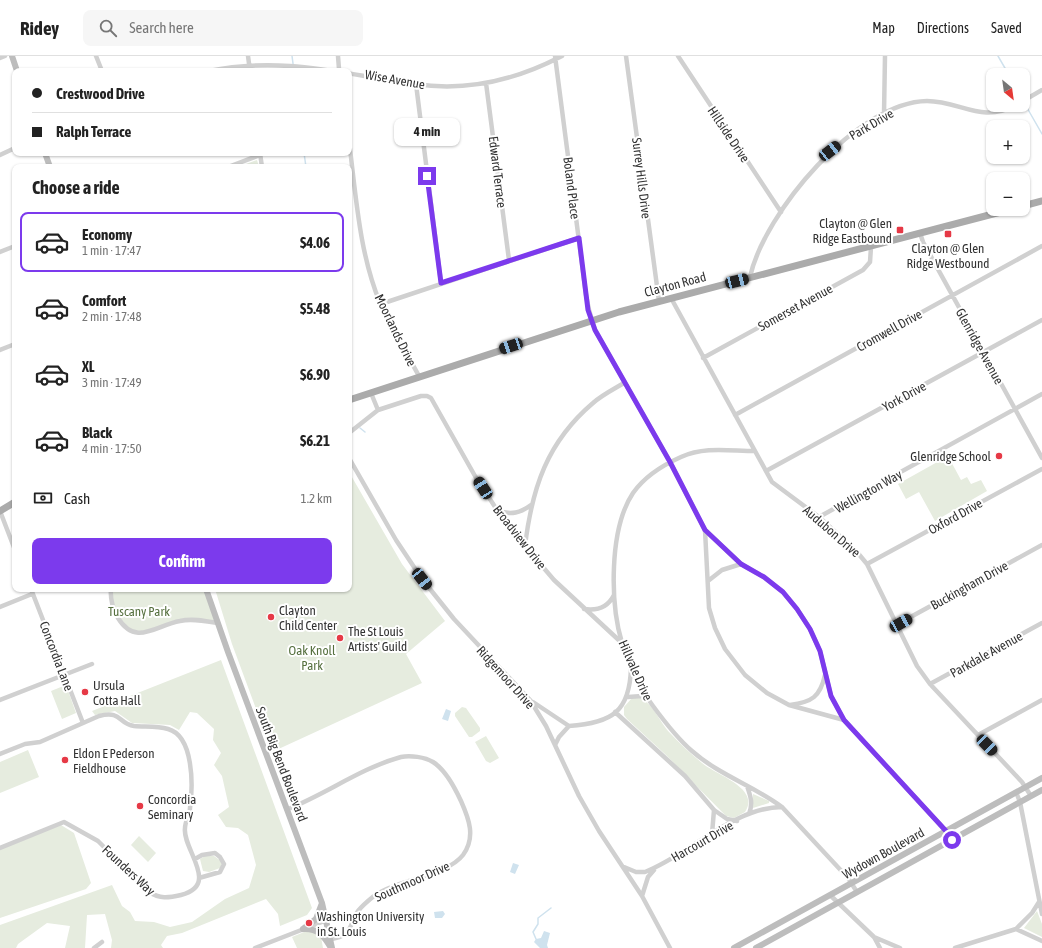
<!DOCTYPE html>
<meta charset="utf-8">
<style>
:root{--surface:#fff;--page:#f6f6f6;--text:#222;--muted:#767676;--line:#e0e0e0;--accent:#7c3aed}
body{margin:0;font-family:"Asap Condensed",sans-serif;background:var(--page);color:var(--text);height:100vh;display:flex;flex-direction:column;font-size:15px;white-space:nowrap}
*{box-sizing:border-box;margin:0}
p{font-size:13px;color:var(--muted)}
.icon{flex:none;width:22px;height:22px;fill:none;stroke:currentColor;stroke-width:2;stroke-linecap:round;stroke-linejoin:round}
.map{position:relative;flex:1;overflow:hidden}
.panel{position:absolute;left:12px;top:108px;width:340px;height:428px;display:flex;flex-direction:column;background:var(--surface);border-radius:8px;box-shadow:0 1px 3px #0004}
.panel>*{flex:none}
.guide{position:absolute;left:12px;top:12px;width:340px;height:88px;border-radius:8px;box-shadow:0 1px 3px #0004;display:grid;align-content:center;height:88px;padding:0 20px;background:var(--surface)}
.needle{width:26px;rotate:151deg}
.tools{position:absolute;left:986px;top:12px;display:grid;gap:8px}
.tools a{display:grid;place-items:center;width:44px;height:44px;border-radius:8px;background:var(--surface);box-shadow:0 1px 3px #0004;font-size:20px}
.end{position:absolute;width:18px;height:18px;margin:-9px;border:5px solid #7c3aed;background:#fff;box-shadow:0 0 0 2px #fff}
.from{border-radius:50%}
.bubble{position:absolute;height:28px;border-radius:8px;background:var(--surface);box-shadow:0 1px 3px #0004;font-size:13px;font-weight:700;line-height:28px;text-align:center}
.car{position:absolute;width:12px;height:24px;margin:-12px -6px;border-radius:5px;box-shadow:0 0 3px 1px #0007;background:linear-gradient(#222 24%,#8ab4d8 0 40%,#222 0 76%,#8ab4d8 0 86%,#222 0)}
.guide b{display:flex;align-items:center;gap:14px;height:38px;font-size:15px}
.guide b+b{border-top:1px solid var(--line)}
.guide i{width:10px;height:10px;background:var(--text)}
ul{padding:0;list-style:none}
li{display:flex;align-items:center;gap:12px;height:60px;margin:0 8px 6px;padding:0 12px;border:2px solid transparent;border-radius:8px}
li div{flex:1}
li b{display:block;font-size:15px}
li em{font-style:normal;font-weight:700}
li.active{border-color:var(--accent)}
li>.icon{width:36px;height:36px;stroke-width:1.5}
h2{padding:0 20px;font-size:18px;line-height:48px}
.pay{display:flex;align-items:center;gap:10px;height:44px;padding:0 20px;font-size:15px}
.pay p{margin-inline-start:auto}
.primary-button{display:flex;gap:8px;margin-top:auto;padding:8px 20px}
.primary-button a{flex:1;height:46px;border-radius:8px;background:var(--accent);color:#fff;font-size:16px;font-weight:700;line-height:46px;text-align:center}
header{display:flex;align-items:center;gap:24px;box-sizing:border-box;height:56px;padding:0 20px;background:var(--surface);border-bottom:1px solid var(--line)}
header strong{font-size:19px}
nav{display:flex;gap:22px;margin-inline-start:auto;font-size:14px}
.search{width:280px;height:36px;background:var(--page);display:flex;align-items:center;gap:10px;box-sizing:border-box;padding:0 14px;border-radius:8px;color:var(--muted);font-size:15px}
.map>svg:first-child{display:block}
.green{fill:#e6ecdf}
.water{fill:#cfe2ee}
.lines{fill:none;stroke-linecap:round;stroke-linejoin:round}
.stream{stroke:#cfe2ee;stroke-width:1.5}
.street{stroke:#d0d0d0;stroke-width:4.5}
.secondary{stroke:#bdbdbd;stroke-width:6}
.primary{stroke:#ababab;stroke-width:7}
.route{stroke:#7c3aed;stroke-width:5}
.poi-dot{fill:#e63946;stroke:#fff;stroke-width:1.5}
.labels{text-anchor:middle;stroke-width:4;stroke-linejoin:round;paint-order:stroke}
.street-label{font-size:13px;fill:#333;stroke:#fff}
.poi-label{font-size:13px;fill:#333;stroke:#fff;text-anchor:start}
.park-label{font-size:13px;fill:#56703f;stroke:#fff}
</style>
<header>
<strong>Ridey</strong>
<div class="search"><svg class="icon" aria-label="search" viewBox="0 0 24 24"><circle cx="10" cy="10" r="6"/><path d="M15 15l6 6"/></svg>Search here</div>
<nav><a>Map</a><a>Directions</a><a>Saved</a></nav>
</header>
<div class="map">
<svg width="1042" height="892" viewBox="0 0 1042 892">
<rect width="100%" height="100%" fill="#fff"/>
<path class="green" d="M257 104 259 111H238Z
M948 400 961 424 967 421 971 428 981 424 987 435 935 465 919 436 906 443 898 428Z
M349 416 402 508 445 565 406 598 422 627 272 696 232 588 215 533H349Z
M111 533H206L217 567 184 565 137 577 124 572 114 556Z
M221 604 312 852 307 859 280 870 278 858 266 843 182 877 167 880 161 889 163 892H111L112 884 105 858 87 859 85 892H65L70 870 47 867 18 888 16 892H0V869L112 829 122 850 130 856 135 865 154 866 170 871 192 866 225 843 249 832 256 809 248 779 238 772 226 771 218 759 229 751 222 720 214 709 221 697 213 684 214 673 197 657 190 656 179 674 170 669 132 667 115 655 95 659 92 655Z
M66 629 76 657 62 663 51 635Z
M638 641C652 645 660 667 670 677 680 688 691 698 702 707 716 719 761 732 745 756L734 762 726 760 666 699 627 663 624 659V651L632 642Z
M462 651 466 652 480 672V675L472 681H469L455 660V657Z
M486 680 499 702 490 707 486 705 475 686Z
M28 694 39 721 0 737V706Z
M753 738 769 745V747L753 752Z
M61 769 74 777 91 827 86 833 0 862V793Z
M139 780 156 797 148 806 131 789Z
M214 800 221 805 222 808 220 812 209 816 203 815 200 803 205 800Z
M1037 855 1042 868V881L1024 872Z
M319 870 323 892H297L292 881Z"/>
<path class="water" d="M446 653 451 655 448 665 442 663Z
M513 807 519 809 515 818 510 816Z
M443 855 445 858 442 862H435L434 856Z
M544 875 550 877 547 889 548 892H540L534 886 536 883 541 882Z"/>
<g class="lines">
<path class="stream" d="M292 0 294 15
M998 0 1009 19
M1026 50 1042 78
M304 97 306 111
M360 372 365 376
M536 883 533 876 538 868V862L551 852"/>
<path class="street" d="M96 0 102 15
M248 0 250 15
M338 0 339 13
M555 0 586 239 589 254 595 274 670 406 705 474 741 508 764 521 783 536 797 553 810 573 820 595 831 640 844 664 946 775 952 784
M626 0 659 245
M678 0 781 156
M0 2 5 0
M209 15C283 0 342 18 415 28 467 36 516 24 562 0
M486 27 509 204
M416 28 441 227
M1023 45 1042 34
M884 58 885 0
M349 85C356 139 359 196 380 247 391 272 406 296 419 320
M260 97 262 111
M0 99 15 92
M228 111 260 99
M920 177 923 186 1042 402
M0 196 15 190
M750 221C764 157 857 46 927 45 961 45 981 68 1016 49
M671 242 772 426 819 461 857 496 867 508 917 610 930 628 1022 726 1031 740
M381 248 579 182
M0 294 15 288
M703 302 863 214 870 206 871 191
M371 337 378 354 421 340H427L431 342 475 420 499 457 525 490 554 524 623 588
M735 359 1042 190
M349 377 378 354
M755 395C730 395 705 390 681 401 663 409 645 420 633 437 609 473 610 547 622 587 628 606 641 634 653 650 664 665 678 683 692 695 719 719 754 730 782 751L848 822 857 836
M349 402 396 484 422 523 454 563 530 644 546 670 579 740 599 775 642 840 670 892
M766 415 1042 264
M0 455 15 494
M498 455C512 459 520 457 531 449
M819 461 1042 338
M705 474 709 552 715 572 725 593 745 619 767 637 789 649 844 664
M525 490C532 432 547 386 593 347 602 339 614 333 624 327
M867 508 1042 413
M708 525 722 514 741 508
M31 533 83 667
M111 533C110 542 113 554 118 562 136 591 156 569 180 565 192 562 206 565 217 567
M0 551 32 538
M584 553C597 555 608 551 614 539
M896 569 1042 489
M930 628 1042 567
M628 641 642 640 648 642
M0 644 92 608
M533 646 569 670C612 667 630 656 631 611
M790 649C812 646 820 641 825 619
M615 656 685 720 714 754 727 763 737 765
M978 679 1042 644
M555 689 559 681 569 670
M0 698 25 688 40 686 99 660C122 654 118 668 134 670 145 671 157 670 168 673 194 680 193 730 190 752 190 759 185 765 185 772 182 793 221 829 181 839 168 842 160 843 149 836L98 785 64 766 0 792
M747 730C751 741 753 748 749 758
M1016 736 1020 746 1042 858
M288 753C326 738 361 712 401 701 410 699 425 701 433 706 446 714 455 732 461 745 469 763 476 781 463 799 447 820 398 823 374 840 369 844 362 850 358 855 352 863 352 875 342 880 339 882 334 882 331 883
M712 778 714 754
M195 803 202 799 215 797 220 801 224 808 220 816 199 822
M624 811 636 816H645C689 799 734 751 782 751
M830 839 874 881 900 892
M642 840 648 821 654 814
M1016 873 1032 857 1039 846
M874 881 880 892
M94 892 102 886
M255 892 327 864
M955 892 1016 873 1042 885"/>
<path class="secondary" d="M12 0 17 15
M45 97 50 111
M206 533 228 596 322 847 332 892
M303 873C318 872 324 880 331 892
M303 873 316 863 322 847
M734 892 1042 722
M756 892 1042 734"/>
<path class="primary" d="M1023 150 1042 145
M349 344 619 256 1012 153
M0 455 15 446"/>
</g>
<g class="lines">
<path class="route" d="M427 120 441 227 579 182 588 254 595 274 670 406 705 474 741 508 764 521 783 536 797 553 810 573 820 595 831 640 844 664 946 775 952 784"/>
</g>
<g class="poi-dot">
<rect x="896" y="170" width="8" height="8" rx="2"/>
<rect x="944" y="174" width="8" height="8" rx="2"/>
<circle cx="999" cy="400" r="4"/>
<circle cx="271" cy="561" r="4"/>
<circle cx="340" cy="582" r="4"/>
<circle cx="85" cy="636" r="4"/>
<circle cx="65" cy="704" r="4"/>
<circle cx="140" cy="750" r="4"/>
<circle cx="309" cy="867" r="4"/>
</g>
<g class="labels">
<g class="street-label">
<text transform="translate(395 23) rotate(10)" y="5">Wise Avenue</text>
<text transform="translate(871 68) rotate(-30)" y="5">Park Drive</text>
<text transform="translate(729 78) rotate(56)" y="5">Hillside Drive</text>
<text transform="translate(498 116) rotate(83)" y="5">Edward Terrace</text>
<text transform="translate(642 122) rotate(83)" y="5">Surrey Hills Drive</text>
<text transform="translate(572 132) rotate(83)" y="5">Boland Place</text>
<text transform="translate(675 228) rotate(-15)" y="5">Clayton Road</text>
<text transform="translate(795 251) rotate(-29)" y="5">Somerset Avenue</text>
<text transform="translate(396 274) rotate(64)" y="5">Moorlands Drive</text>
<text transform="translate(889 274) rotate(-29)" y="5">Cromwell Drive</text>
<text transform="translate(980 290) rotate(61)" y="5">Glenridge Avenue</text>
<text transform="translate(904 340) rotate(-29)" y="5">York Drive</text>
<text transform="translate(868 435) rotate(-29)" y="5">Wellington Way</text>
<text transform="translate(955 460) rotate(-29)" y="5">Oxford Drive</text>
<text transform="translate(832 475) rotate(41)" y="5">Audubon Drive</text>
<text transform="translate(520 481) rotate(52)" y="5">Broadview Drive</text>
<text transform="translate(969 529) rotate(-29)" y="5">Buckingham Drive</text>
<text transform="translate(986 598) rotate(-29)" y="5">Parkdale Avenue</text>
<text transform="translate(57 600) rotate(69)" y="5">Concordia Lane</text>
<text transform="translate(636 614) rotate(66)" y="5">Hillvale Drive</text>
<text transform="translate(506 621) rotate(48)" y="5">Ridgemoor Drive</text>
<text transform="translate(282 708) rotate(69)" y="5">South Big Bend Boulevard</text>
<text transform="translate(702 785) rotate(-30)" y="5">Harcourt Drive</text>
<text transform="translate(883 797) rotate(-29)" y="5">Wydown Boulevard</text>
<text transform="translate(129 814) rotate(43)" y="5">Founders Way</text>
<text transform="translate(412 825) rotate(-24)" y="5">Southmoor Drive</text>
</g>
<g class="poi-label">
<text x="892" y="172" text-anchor="end">Clayton @ Glen<tspan x="892" dy="15">Ridge Eastbound</tspan></text>
<text x="948" y="197" text-anchor="middle">Clayton @ Glen<tspan x="948" dy="15">Ridge Westbound</tspan></text>
<text x="991" y="405" text-anchor="end">Glenridge School</text>
<text x="279" y="559">Clayton<tspan x="279" dy="15">Child Center</tspan></text>
<text x="348" y="580">The St Louis<tspan x="348" dy="15">Artists' Guild</tspan></text>
<text x="93" y="634">Ursula<tspan x="93" dy="15">Cotta Hall</tspan></text>
<text x="73" y="702">Eldon E Pederson<tspan x="73" dy="15">Fieldhouse</tspan></text>
<text x="148" y="748">Concordia<tspan x="148" dy="15">Seminary</tspan></text>
<text x="317" y="865">Washington University<tspan x="317" dy="15">in St. Louis</tspan></text>
</g>
<g class="park-label">
<text x="139" y="560">Tuscany Park</text>
<text x="312" y="599">Oak Knoll<tspan x="312" dy="15">Park</tspan></text>
</g>
</g>
</svg>
<div class="tools">
<a><svg class="needle" viewBox="-14 -14 28 28"><path d="M0-13l5 13h-10z" fill="#e53935"/><path d="M0 13l5-13h-10z" fill="#767676"/></svg></a>
<a>+</a>
<a>−</a>
</div>
<i class="end from" style="left:952px;top:784px"></i>
<i class="end" style="left:427px;top:120px"></i>
<div class="bubble" style="left:394px;top:62px;width:66px">4 min</div>
<i class="car" style="left:830px;top:95px;rotate:52deg"></i>
<i class="car" style="left:737px;top:225px;rotate:76deg"></i>
<i class="car" style="left:511px;top:290px;rotate:252deg"></i>
<i class="car" style="left:483px;top:432px;rotate:327deg"></i>
<i class="car" style="left:422px;top:523px;rotate:142deg"></i>
<i class="car" style="left:901px;top:567px;rotate:61deg"></i>
<i class="car" style="left:987px;top:689px;rotate:136deg"></i>
<div class="guide">
<b><i class="from"></i>Crestwood Drive</b>
<b><i></i>Ralph Terrace</b>
</div>
<section class="panel">
<h2>Choose a ride</h2>
<ul>
<li class="active"><svg class="icon" aria-label="car" viewBox="0 0 24 24"><path d="M5 17H2v-5l4-1 3-4h7l3 4 3 1v5h-3M9 17h6M6 11h13"/><circle cx="7" cy="17" r="2"/><circle cx="17" cy="17" r="2"/></svg><div><b>Economy</b><p>1 min · 17:47</p></div><em>$4.06</em></li>
<li><svg class="icon" aria-label="car" viewBox="0 0 24 24"><path d="M5 17H2v-5l4-1 3-4h7l3 4 3 1v5h-3M9 17h6M6 11h13"/><circle cx="7" cy="17" r="2"/><circle cx="17" cy="17" r="2"/></svg><div><b>Comfort</b><p>2 min · 17:48</p></div><em>$5.48</em></li>
<li><svg class="icon" aria-label="car" viewBox="0 0 24 24"><path d="M5 17H2v-5l4-1 3-4h7l3 4 3 1v5h-3M9 17h6M6 11h13"/><circle cx="7" cy="17" r="2"/><circle cx="17" cy="17" r="2"/></svg><div><b>XL</b><p>3 min · 17:49</p></div><em>$6.90</em></li>
<li><svg class="icon" aria-label="car" viewBox="0 0 24 24"><path d="M5 17H2v-5l4-1 3-4h7l3 4 3 1v5h-3M9 17h6M6 11h13"/><circle cx="7" cy="17" r="2"/><circle cx="17" cy="17" r="2"/></svg><div><b>Black</b><p>4 min · 17:50</p></div><em>$6.21</em></li>
</ul>
<div class="pay"><svg class="icon" aria-label="cash" viewBox="0 0 24 24"><path d="M3 7h18v10H3z"/><circle cx="12" cy="12" r="2"/></svg>Cash<p>1.2 km</p></div>
<div class="primary-button"><a>Confirm</a></div>
</section>
</div>
